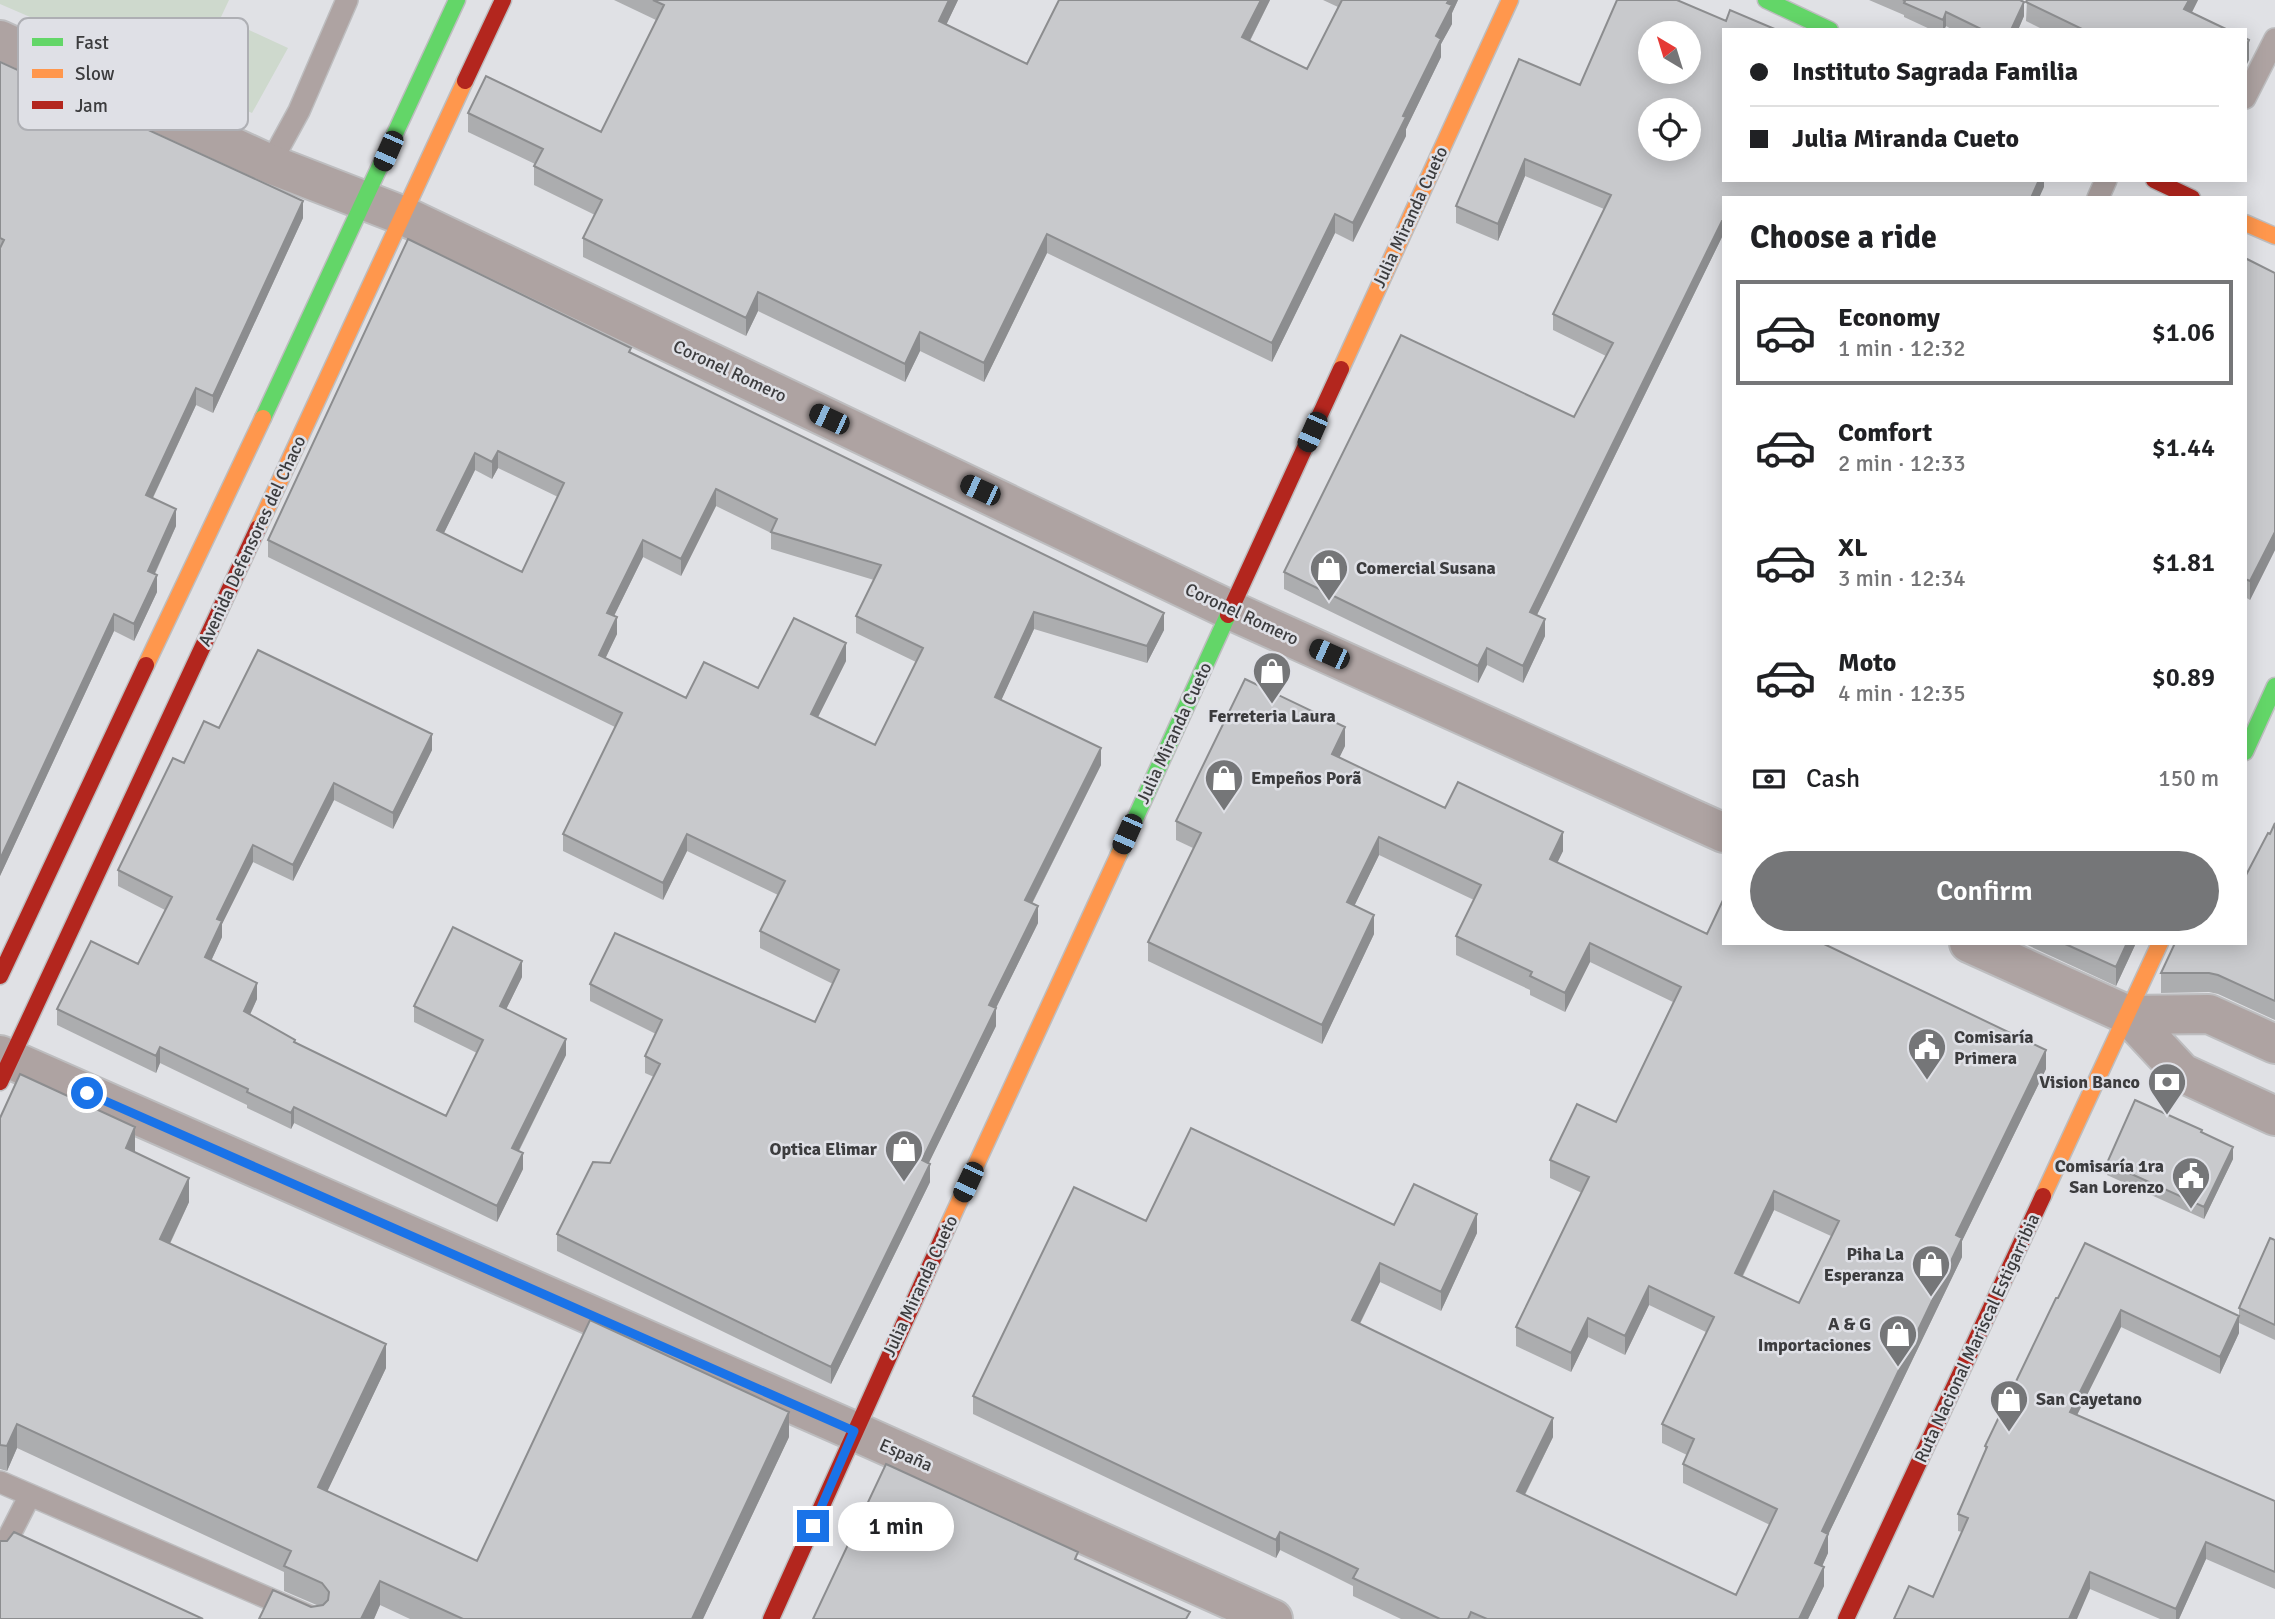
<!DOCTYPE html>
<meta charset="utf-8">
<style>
:root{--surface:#fff;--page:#f6f6f6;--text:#202124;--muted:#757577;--line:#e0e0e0;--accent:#757678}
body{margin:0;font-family:Signika,sans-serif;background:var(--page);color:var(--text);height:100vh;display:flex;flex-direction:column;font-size:26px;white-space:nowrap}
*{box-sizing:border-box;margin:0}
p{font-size:23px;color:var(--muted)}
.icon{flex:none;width:38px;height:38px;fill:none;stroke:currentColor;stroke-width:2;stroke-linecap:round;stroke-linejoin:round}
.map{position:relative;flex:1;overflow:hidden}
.side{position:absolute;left:1722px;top:196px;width:525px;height:749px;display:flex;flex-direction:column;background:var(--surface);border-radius:0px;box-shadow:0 4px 18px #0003}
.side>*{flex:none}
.top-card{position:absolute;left:1722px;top:28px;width:525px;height:154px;border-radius:0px;box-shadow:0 4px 18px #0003;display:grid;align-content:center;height:154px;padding:0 28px;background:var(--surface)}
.needle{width:46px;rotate:322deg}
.buttons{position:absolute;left:1638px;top:21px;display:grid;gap:14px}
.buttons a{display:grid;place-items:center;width:63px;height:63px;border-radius:50%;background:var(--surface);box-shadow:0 4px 18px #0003;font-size:35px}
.end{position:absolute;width:32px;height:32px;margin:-16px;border:9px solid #1a73e8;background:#fff;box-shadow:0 0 0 4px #fff}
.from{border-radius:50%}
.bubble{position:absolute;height:49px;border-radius:24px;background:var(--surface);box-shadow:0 4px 18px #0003;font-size:23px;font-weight:600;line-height:49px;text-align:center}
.car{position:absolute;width:21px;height:42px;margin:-21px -10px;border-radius:9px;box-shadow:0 0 5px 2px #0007;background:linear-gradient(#222 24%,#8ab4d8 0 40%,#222 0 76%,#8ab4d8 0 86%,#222 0)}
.top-card b{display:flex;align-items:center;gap:24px;height:66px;font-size:26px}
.top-card b+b{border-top:2px solid var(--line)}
.top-card i{width:18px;height:18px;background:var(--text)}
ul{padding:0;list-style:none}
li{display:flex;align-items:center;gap:21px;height:105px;margin:0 14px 10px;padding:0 14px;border:4px solid transparent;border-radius:0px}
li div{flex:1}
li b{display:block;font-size:26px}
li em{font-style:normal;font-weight:600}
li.current{border-color:var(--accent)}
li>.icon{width:63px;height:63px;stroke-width:1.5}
h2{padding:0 28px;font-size:32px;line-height:84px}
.pay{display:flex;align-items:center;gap:18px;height:77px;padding:0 28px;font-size:26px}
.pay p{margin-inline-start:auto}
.primary-button{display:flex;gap:14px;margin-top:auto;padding:14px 28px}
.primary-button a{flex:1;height:80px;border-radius:42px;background:var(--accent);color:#fff;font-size:28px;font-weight:600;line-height:80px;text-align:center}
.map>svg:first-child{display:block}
.green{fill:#ced9cd}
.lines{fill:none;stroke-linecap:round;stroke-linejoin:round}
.lane-casing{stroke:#bdbdbf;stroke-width:24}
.street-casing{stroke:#bdbdbf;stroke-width:42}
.fast-casing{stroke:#bdbdbf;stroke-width:19}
.slow-casing{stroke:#bdbdbf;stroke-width:19}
.jam-casing{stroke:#bdbdbf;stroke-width:19}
.lane{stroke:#aea3a2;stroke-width:21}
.street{stroke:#aea3a2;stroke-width:38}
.fast{stroke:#63d668;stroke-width:16}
.slow{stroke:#ff974d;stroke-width:16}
.jam{stroke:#b3261e;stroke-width:16}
.wall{fill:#acadaf;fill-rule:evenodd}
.shaded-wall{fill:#8c8d8f}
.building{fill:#c8c9cc;stroke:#8c8d8f;stroke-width:2;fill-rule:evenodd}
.route{stroke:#1a73e8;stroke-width:9}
.labels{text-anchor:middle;stroke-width:5;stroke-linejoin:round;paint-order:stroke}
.street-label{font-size:18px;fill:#3c3c3e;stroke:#dfe0e6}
.poi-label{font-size:18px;font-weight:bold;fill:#3c3c3e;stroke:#dfe0e6;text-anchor:end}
.key{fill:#dfe0e6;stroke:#aeafb4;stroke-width:2}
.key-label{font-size:19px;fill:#3c3c3e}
</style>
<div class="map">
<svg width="2275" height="1619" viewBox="0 0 2275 1619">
<rect width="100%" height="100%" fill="#e0e1e5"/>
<path class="green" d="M0 0H229L221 17 288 48 252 113 0 4Z"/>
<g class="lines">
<g class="lane-casing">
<path id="lane" d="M2245 98 2275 39
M270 164 299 111 347 0
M2098 198 2106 180
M0 1482 316 1619
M0 1554 30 1495"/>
</g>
<g class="street-casing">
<path id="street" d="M0 40 270 164 404 216 1230 610 1724 833
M1969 943 2128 1015 2182 1073 2275 1116
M2128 1015 2209 1014 2275 1044
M0 1055 854 1431 1273 1619"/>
</g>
<g class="fast-casing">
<path id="fast" d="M1766 0 1830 30
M263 418 457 0
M2245 752 2275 686
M1119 854 1228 615"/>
</g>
<g class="slow-casing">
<path id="slow" d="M2245 223 2275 236
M1341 369 1510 0
M258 528 465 81
M146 665 263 418
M2043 1196 2160 943
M947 1228 1119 854"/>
</g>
<g class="jam-casing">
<path id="jam" d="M465 81 503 0
M2154 180 2192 198
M1228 615 1341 369
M0 976 146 665
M0 1082 258 528
M771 1619 947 1228
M1846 1619 2043 1196"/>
</g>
<use href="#lane" class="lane"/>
<use href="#street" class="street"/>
<use href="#fast" class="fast"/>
<use href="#slow" class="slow"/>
<use href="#jam" class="jam"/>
</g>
<path class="wall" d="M614 0H958L946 25 1027 64 1270 0 1250 41 1307 69 1338 7 1323 0H1458L1452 13V24L1441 44V57L1406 129V136L1353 242 1335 233 1272 362 1047 253 984 382 920 351 905 382 758 311 746 336 583 257V238L595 215 534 185V166L535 164 468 132V113L601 132 656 20Z
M1869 0H2020L2024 16 2018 30H1953L1946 26 1944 30H1932L1904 17V15Z
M2027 0H2198L2192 12 2228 30H2044L2026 21Z
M1519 59 1724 180H2044V187L1724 198V238L1722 237 1537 615 1545 636 1523 683 1487 665 1478 683 1284 589V572L1574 417 1606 356 1553 330V314L1604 209 1525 176 1498 241 1456 223V206Z
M0 62 303 218 213 413 196 405 153 498 176 526 155 574 157 592 134 641 114 631 0 876Z
M2245 258 2275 273V550L2250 600 2245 597Z
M631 353 1164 630 1147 663 1034 629 1001 700 1101 765 1032 904 1038 923 996 1008V1026L928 1164 930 1182 831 1384 557 1251V1234L610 1163 654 1077 645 1073V1056L656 1034 590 1001V984L815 1022 833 984 760 948V931L778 895 687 851 663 900 563 851V834L615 727 268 557V540ZM498 468 558 497 522 572 444 533 475 470 492 479ZM716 506 771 533V549L874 580 856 616V633L916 662 875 745 818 717 846 661 758 688 686 698 605 658 617 634 614 616 643 557 681 576Z
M219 728 432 750 393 829 334 800 293 881 253 862 222 924V937L211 961 257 999 250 1015 295 1042 446 1116 477 1053 414 1022V1006L522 977 506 1009 566 1055 519 1151 523 1169 497 1222 294 1123 291 1129 247 1108V1105L160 1063 156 1073 57 1025V1009L138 964 165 910 118 886V870L184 763Z
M1345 746 1339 757 1445 808 1563 851 1557 862 1707 934 2046 1069 1962 1241V1257L1828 1535V1553L1822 1566 1824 1586 1808 1619H1401L1353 1596V1586L1327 1573 1280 1550 1276 1558 973 1414V1396L1146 1221 1394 1225 1477 1233 1441 1311 1380 1282 1360 1324 1553 1437 1525 1495 1736 1595 1770 1525 1683 1483V1464L1687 1455 1662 1443V1424L1706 1332 1649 1305 1625 1355 1588 1337 1571 1372 1516 1346V1327L1582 1193 1550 1178V1160L1616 1122 1673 1002 1590 962 1565 1012 1530 995V990L1456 955V936L1474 900 1379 855 1354 906 1374 934 1322 1044 1148 961V942L1193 848 1176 840V821ZM1774 1210 1831 1236 1799 1303 1743 1276Z
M2275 823V1020L2218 994 2209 992 2161 993V973L2245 943 2270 834Z
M2023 943H2136L2116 986Z
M0 1118 135 1152 189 1202 170 1244 386 1368 327 1491 477 1561 789 1437 703 1619H410L380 1605 374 1619H259L319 1606 284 1591V1572L17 1448 7 1471 0 1469Z
M2202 1132 2233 1159 2204 1219 2107 1175V1163Z
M2275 1240V1340L2239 1323V1308Z
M2085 1243 2239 1333 2220 1374 2121 1327 2077 1415 2275 1501V1589L2206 1559 2179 1619H2160L2090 1589 1933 1597 1962 1532 1958 1531V1514L1985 1451V1446Z"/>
<path class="shaded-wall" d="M949 0H958L939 40V21Z
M1261 0H1270L1242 56V37Z
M1449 0H1458L1452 13V24L1441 44V57L1406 129V136L1353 242V223L1403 116 1436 36Z
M2189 0H2198L2184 28V9Z
M2024 2V16L2018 30H2011Z
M1946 12V26L1944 30H1943V20Z
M2249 40V60L2245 68V49Z
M1525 159V176L1498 241V224Z
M2039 180H2044V187L2039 198H2031Z
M303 201V218L213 413V396Z
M1335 214V233L1272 362V343Z
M1722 221V237L1530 629V612Z
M1047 234V253L984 382V363Z
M758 292V311L746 336V318Z
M920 332V351L905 382V364Z
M196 388V405L146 512V495Z
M498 451V468L492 479V462Z
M475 453V470L437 547V530Z
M716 489V506L681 576V559Z
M176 509V526L148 588V571Z
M2275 532V550L2250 600V581Z
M643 540V557L607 630V613Z
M157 575V592L134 641V624Z
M1034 612V629L995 714V697Z
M1164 613V630L1147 663V646Z
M114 614V631L0 876V859Z
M617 617V634L599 672V655Z
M1545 619V636L1523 683V666Z
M846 643V661L811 731V714Z
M1487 648V665L1478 683V666Z
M1345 727V746L1332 773V754Z
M432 734V750L393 829V813Z
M1101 748V765L1025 917V900Z
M334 783V800L293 881V865Z
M1563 832V851L1550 878V859Z
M687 834V851L663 900V883Z
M1379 837V855L1347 921V902Z
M253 845V862L222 924V937L205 974V957L217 919Z
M1038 906V923L989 1022V1005Z
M1374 915V934L1322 1044V1025Z
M1590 943V962L1565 1012V993Z
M2127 943H2136L2116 986V967Z
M522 961V977L500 1022V1006Z
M257 983V999L244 1027V1011Z
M996 1008V1026L922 1177V1160Z
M566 1039V1055L512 1164V1148Z
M160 1047V1063L156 1073V1056Z
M2046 1050V1069L1962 1241V1257L1828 1535V1553L1815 1582V1563L1822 1531 1956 1235Z
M294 1107V1123L291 1129V1113Z
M135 1127V1152L126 1172V1148Z
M2233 1147V1159L2204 1219V1207Z
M523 1153V1169L497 1222V1206Z
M930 1164V1182L831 1384V1367Z
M189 1178V1202L160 1264V1239Z
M1774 1191V1210L1735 1291V1273Z
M1477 1214V1233L1441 1311V1292Z
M1380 1263V1282L1352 1339V1320Z
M1649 1286V1305L1625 1355V1336Z
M2121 1310V1327L2070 1429V1412Z
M2239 1316V1333L2220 1374V1357Z
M1588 1318V1337L1571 1372V1353Z
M386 1344V1368L318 1511V1487Z
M789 1412V1437L703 1619H692Z
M1553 1418V1437L1517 1510V1491Z
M17 1424V1448L7 1471V1446Z
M1280 1532V1550L1276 1558V1540Z
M2206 1542V1559L2179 1619H2176V1609Z
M1824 1567V1586L1808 1619H1799Z
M2090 1572V1589L2077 1619H2069Z
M380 1581V1605L374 1619H361Z"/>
<path class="building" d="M653 0H949L939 21 1027 64 1059 0H1261L1242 37 1307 69 1342 0H1449L1447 3 1452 5 1436 36 1441 39 1403 116 1406 117 1353 223 1335 214 1272 343 1047 234 984 363 920 332 905 364 758 292 746 318 583 238 602 200 534 166 543 149 468 113 486 76 601 132 664 5Z
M1617 0H1677L1726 21 1730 10 1777 30H1724V180H2039L2031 198H1724V221H1722L1530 612 1545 619 1523 666 1487 648 1478 666 1284 572 1401 335 1574 417 1613 343 1553 314 1611 195 1525 159 1498 224 1456 206 1519 59 1580 85ZM1650 33H1689V72H1650ZM1650 110H1689V149H1650Z
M1903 0H2020L2024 2 2011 30H1983L1946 12 1943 20 1904 3 1905 1Z
M2027 0H2189L2184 9 2228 30H2084L2026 2Z
M2245 38 2249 40 2245 49Z
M0 62 303 201 213 396 196 388 146 495 176 509 148 571 157 575 134 624 114 614 0 859V248L4 240 0 238Z
M408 239 631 348 629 352 1164 613 1147 646 1034 612 995 697 1101 748 1025 900 1038 906 989 1005 996 1008 922 1160 930 1164 831 1367 557 1234 593 1162 610 1163 660 1064 645 1056 662 1020 590 984 615 933 815 1022 839 970 760 931 785 881 687 834 663 883 563 834 622 713 268 540ZM498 451 564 483 522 572 437 530 475 453 492 462ZM716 489 777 519 771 532 881 565 856 616 923 648 875 745 811 714 846 643 794 618 758 688 704 662 686 698 599 655 617 617 607 613 643 540 681 559Z
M2245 258 2275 273V532L2250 581 2245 579Z
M258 650 432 734 393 813 334 783 293 865 253 845 217 919 222 921 205 957 257 983 244 1011 295 1040 294 1042 446 1116 483 1040 414 1006 453 927 522 961 500 1006 566 1039 512 1148 523 1153 497 1206 294 1107 291 1113 247 1092 248 1089 160 1047 156 1056 57 1009 91 941 138 964 172 897 118 870 173 758 184 763 204 721 219 728Z
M1245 679 1345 727 1332 754 1445 808 1458 782 1563 832 1550 859 1707 934 1724 898V943H1822L2046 1050 1956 1235 1962 1238 1822 1531 1828 1534 1815 1563 1824 1567 1799 1619H1487L1471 1612 1468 1619H1440L1353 1578 1358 1569 1327 1554 1280 1532 1276 1540 973 1396 1074 1187 1146 1221 1191 1128 1394 1225 1414 1184 1477 1214 1441 1292 1380 1263 1352 1320 1553 1418 1517 1491 1736 1595 1777 1509 1683 1464 1694 1439 1662 1424 1714 1317 1649 1286 1625 1336 1588 1318 1571 1353 1516 1327 1589 1177 1550 1160 1577 1104 1616 1122 1681 987 1590 943 1565 993 1530 976 1532 972 1456 936 1481 885 1379 837 1347 902 1374 915 1322 1025 1148 942 1201 833 1176 821ZM1774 1191 1839 1221 1799 1303 1735 1273Z
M2275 823V1001L2218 975 2209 973H2161L2175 943H2245V877L2268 833 2270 834Z
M2063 943H2127L2116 967Z
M20 1074 135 1127 126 1148 189 1178 160 1239 386 1344 318 1487 477 1561 590 1320 789 1412 692 1619H463L380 1581 361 1619H259L273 1590 311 1607 323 1605 328 1600 329 1592 322 1583 284 1566 291 1551 17 1424 7 1446 0 1445V1118Z
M2135 1100 2202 1130 2201 1132 2233 1147 2204 1207 2107 1163Z
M2270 1238 2275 1240V1325L2239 1308Z
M2085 1243 2239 1316 2220 1357 2121 1310 2070 1412 2275 1501V1572L2206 1542 2176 1609 2090 1572 2069 1619H1894L1909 1586 1933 1597 1968 1518 1958 1514 1987 1447 1985 1446 2056 1298H2058Z
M886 1464 1078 1552 1075 1559 1190 1612 1186 1619H813Z
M14 1532 203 1619H0V1541H7Z"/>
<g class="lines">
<path class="route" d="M87 1093 854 1431 813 1526"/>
</g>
<defs>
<g id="shop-pin" transform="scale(2.0125)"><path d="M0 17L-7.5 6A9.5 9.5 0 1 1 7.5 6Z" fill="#757678" stroke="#dfe0e6"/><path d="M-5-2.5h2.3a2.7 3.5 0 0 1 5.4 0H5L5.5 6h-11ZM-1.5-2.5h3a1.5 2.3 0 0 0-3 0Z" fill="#fff"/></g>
<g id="civic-pin" transform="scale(2.0125)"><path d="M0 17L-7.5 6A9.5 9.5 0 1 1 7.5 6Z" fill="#757678" stroke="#dfe0e6"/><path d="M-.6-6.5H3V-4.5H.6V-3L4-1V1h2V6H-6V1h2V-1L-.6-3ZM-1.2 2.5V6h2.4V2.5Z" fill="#fff"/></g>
<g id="bank-pin" transform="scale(2.0125)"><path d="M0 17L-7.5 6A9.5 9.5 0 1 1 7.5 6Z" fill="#757678" stroke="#dfe0e6"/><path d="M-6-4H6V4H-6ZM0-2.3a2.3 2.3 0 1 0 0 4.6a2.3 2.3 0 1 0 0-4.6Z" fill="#fff"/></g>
</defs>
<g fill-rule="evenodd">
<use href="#shop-pin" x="1329" y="568"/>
<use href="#shop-pin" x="1272" y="671"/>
<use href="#shop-pin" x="1224" y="778"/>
<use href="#civic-pin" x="1927" y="1047"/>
<use href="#bank-pin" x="2167" y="1082"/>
<use href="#shop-pin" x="904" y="1149"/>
<use href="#civic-pin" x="2191" y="1176"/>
<use href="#shop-pin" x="1931" y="1264"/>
<use href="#shop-pin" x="1898" y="1334"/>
<use href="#shop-pin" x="2009" y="1399"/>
</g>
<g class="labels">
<g class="street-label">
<text transform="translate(1410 217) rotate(-65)" y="6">Julia Miranda Cueto</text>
<text transform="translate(730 371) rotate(25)" y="6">Coronel Romero</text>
<text transform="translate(252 541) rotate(-65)" y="6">Avenida Defensores del Chaco</text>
<text transform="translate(1242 614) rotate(25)" y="6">Coronel Romero</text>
<text transform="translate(1174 733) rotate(-65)" y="6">Julia Miranda Cueto</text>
<text transform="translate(920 1286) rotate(-65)" y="6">Julia Miranda Cueto</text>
<text transform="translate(1977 1338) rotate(-65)" y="6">Ruta Nacional Mariscal Estigarribia</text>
<text transform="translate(906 1455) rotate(24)" y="6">España</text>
</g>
<g class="poi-label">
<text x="1356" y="574" text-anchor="start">Comercial Susana</text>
<text x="1272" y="722" text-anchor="middle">Ferreteria Laura</text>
<text x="1251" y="784" text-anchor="start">Empeños Porã</text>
<text x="1954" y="1043" text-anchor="start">Comisaría<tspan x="1954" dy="21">Primera</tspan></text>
<text x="2140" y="1088">Vision Banco</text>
<text x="877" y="1155">Optica Elimar</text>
<text x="2164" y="1172">Comisaría 1ra<tspan x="2164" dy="21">San Lorenzo</tspan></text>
<text x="1904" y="1260">Piha La<tspan x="1904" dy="21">Esperanza</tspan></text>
<text x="1871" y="1330">A &amp; G<tspan x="1871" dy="21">Importaciones</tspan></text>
<text x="2036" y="1405" text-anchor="start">San Cayetano</text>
</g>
</g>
<rect x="18" y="18" width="230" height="112" rx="10" class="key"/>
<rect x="32" y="38" width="31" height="8" fill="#63d668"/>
<rect x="32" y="69" width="31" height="9" fill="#ff974d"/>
<rect x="32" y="101" width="31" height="8" fill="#b3261e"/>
<g class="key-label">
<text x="75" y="49">Fast</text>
<text x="75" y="80">Slow</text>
<text x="75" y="112">Jam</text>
</g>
</svg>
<div class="buttons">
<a><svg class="needle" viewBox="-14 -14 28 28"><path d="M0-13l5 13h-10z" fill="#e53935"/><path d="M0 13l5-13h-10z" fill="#757577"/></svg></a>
<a><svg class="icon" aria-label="locate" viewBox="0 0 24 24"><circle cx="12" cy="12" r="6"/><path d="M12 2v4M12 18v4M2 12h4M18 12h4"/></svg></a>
</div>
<i class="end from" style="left:87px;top:1093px"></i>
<i class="end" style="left:813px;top:1526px"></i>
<div class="bubble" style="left:838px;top:1502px;width:116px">1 min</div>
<i class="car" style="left:388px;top:151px;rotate:204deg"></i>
<i class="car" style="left:829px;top:419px;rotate:295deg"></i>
<i class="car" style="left:1312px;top:432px;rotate:204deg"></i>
<i class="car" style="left:980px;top:490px;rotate:295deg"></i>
<i class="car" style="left:1329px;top:654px;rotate:294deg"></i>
<i class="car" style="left:1127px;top:834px;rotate:204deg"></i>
<i class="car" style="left:968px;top:1182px;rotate:205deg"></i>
<div class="top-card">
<b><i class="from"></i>Instituto Sagrada Familia</b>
<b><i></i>Julia Miranda Cueto</b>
</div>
<section class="side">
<h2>Choose a ride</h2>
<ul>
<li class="current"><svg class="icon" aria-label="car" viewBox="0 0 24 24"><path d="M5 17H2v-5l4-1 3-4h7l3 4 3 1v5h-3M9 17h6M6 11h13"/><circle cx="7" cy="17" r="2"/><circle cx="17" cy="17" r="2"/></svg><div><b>Economy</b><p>1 min · 12:32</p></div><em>$1.06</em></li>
<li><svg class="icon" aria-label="car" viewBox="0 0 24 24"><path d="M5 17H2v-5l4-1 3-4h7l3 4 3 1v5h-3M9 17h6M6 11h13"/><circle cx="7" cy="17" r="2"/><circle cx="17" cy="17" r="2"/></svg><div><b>Comfort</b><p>2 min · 12:33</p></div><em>$1.44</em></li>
<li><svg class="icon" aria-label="car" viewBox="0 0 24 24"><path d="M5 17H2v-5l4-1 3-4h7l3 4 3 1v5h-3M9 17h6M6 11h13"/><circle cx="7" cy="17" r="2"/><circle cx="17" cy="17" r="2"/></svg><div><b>XL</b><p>3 min · 12:34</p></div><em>$1.81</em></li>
<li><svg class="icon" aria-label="car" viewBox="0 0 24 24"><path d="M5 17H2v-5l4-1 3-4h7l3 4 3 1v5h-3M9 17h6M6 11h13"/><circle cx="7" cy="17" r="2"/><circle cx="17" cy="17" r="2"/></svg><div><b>Moto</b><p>4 min · 12:35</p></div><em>$0.89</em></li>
</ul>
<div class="pay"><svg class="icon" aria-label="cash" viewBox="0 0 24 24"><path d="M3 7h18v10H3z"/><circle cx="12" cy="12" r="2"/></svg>Cash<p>150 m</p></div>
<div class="primary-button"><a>Confirm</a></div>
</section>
</div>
